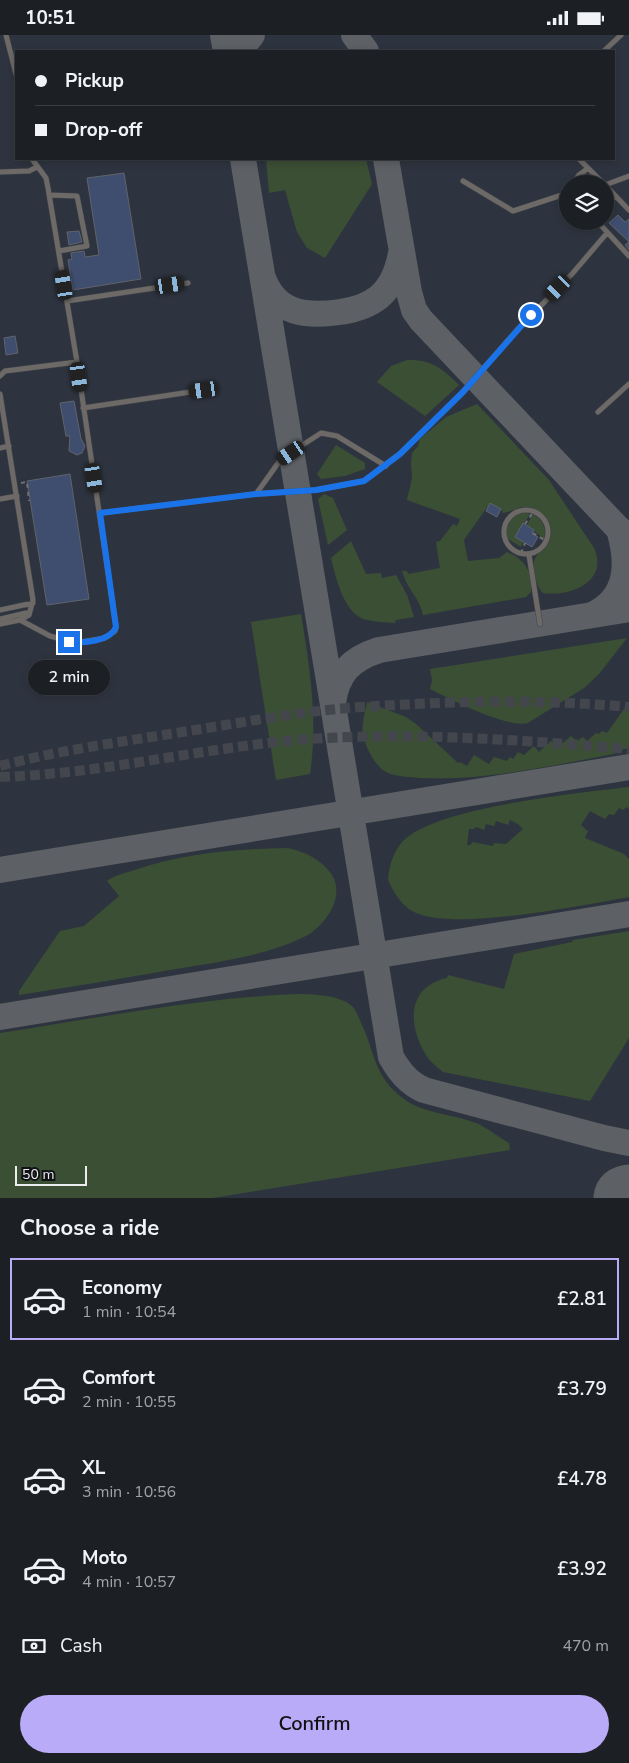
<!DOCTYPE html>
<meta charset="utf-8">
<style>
:root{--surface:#1c1f23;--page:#292c30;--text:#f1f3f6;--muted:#a0a2a6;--line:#3a3d41;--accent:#b9abf7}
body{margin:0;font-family:"Nunito Sans",sans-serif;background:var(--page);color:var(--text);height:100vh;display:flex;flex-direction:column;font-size:19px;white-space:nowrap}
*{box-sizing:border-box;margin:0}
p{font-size:16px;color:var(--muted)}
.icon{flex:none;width:28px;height:28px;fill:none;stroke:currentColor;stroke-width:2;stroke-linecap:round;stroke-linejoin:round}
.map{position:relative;height:1163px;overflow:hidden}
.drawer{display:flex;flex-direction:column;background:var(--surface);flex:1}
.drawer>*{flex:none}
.hud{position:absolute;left:15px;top:15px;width:600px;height:110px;border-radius:0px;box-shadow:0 2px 8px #0003,0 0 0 1px var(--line);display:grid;align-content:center;height:110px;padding:0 20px;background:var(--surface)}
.buttons{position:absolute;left:559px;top:140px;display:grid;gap:10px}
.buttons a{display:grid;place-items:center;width:55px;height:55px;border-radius:50%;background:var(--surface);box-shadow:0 2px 8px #0003,0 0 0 1px var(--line);font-size:25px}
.scale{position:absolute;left:15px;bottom:12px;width:72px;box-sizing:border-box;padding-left:5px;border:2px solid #eaecf0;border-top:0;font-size:14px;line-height:18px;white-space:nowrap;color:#eaecf0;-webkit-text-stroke:4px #101215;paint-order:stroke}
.end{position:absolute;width:22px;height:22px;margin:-11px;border:6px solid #1a73e8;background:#fff;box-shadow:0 0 0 2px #fff}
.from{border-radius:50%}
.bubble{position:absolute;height:35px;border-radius:18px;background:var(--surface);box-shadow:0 2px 8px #0003,0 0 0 1px var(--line);font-size:16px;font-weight:600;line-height:35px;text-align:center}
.car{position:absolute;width:15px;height:30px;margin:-15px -8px;border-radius:6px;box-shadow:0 0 4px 1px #0007;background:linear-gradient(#222 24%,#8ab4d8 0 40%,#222 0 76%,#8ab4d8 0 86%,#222 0)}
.hud b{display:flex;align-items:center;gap:18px;height:48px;font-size:19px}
.hud b+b{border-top:1px solid var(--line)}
.hud i{width:12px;height:12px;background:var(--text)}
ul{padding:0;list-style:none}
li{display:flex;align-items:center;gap:15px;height:82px;margin:0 10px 8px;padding:0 10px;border:2px solid transparent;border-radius:0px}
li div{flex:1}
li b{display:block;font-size:19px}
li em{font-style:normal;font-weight:600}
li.on{border-color:var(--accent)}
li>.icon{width:45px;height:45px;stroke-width:1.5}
h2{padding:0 20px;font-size:22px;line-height:60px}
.pay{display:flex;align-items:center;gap:12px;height:55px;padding:0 20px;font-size:19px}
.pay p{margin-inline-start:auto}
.action{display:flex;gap:10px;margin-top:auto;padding:10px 20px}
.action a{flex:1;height:58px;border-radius:30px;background:var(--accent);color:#111;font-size:20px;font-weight:600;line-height:58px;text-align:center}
.status{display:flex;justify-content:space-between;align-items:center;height:35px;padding:0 25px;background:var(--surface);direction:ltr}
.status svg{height:14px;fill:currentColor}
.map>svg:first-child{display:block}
.built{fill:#2e343f;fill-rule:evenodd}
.green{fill:#3b4f34;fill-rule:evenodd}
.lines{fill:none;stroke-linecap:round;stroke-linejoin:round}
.taxiway{stroke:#5d6065;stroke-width:26}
.runway{stroke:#5d6065;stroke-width:65}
.building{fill:#3f4e6f;stroke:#5f636a}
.street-tunnel{stroke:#43464c;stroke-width:10;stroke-dasharray:10 5;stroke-linecap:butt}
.lane-casing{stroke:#41444a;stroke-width:6}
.path{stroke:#6d7075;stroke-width:2;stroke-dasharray:4 4;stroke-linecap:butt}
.lane{stroke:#6c6967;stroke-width:5}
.route{stroke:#1a73e8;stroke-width:6}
</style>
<div class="status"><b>10:51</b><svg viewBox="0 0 49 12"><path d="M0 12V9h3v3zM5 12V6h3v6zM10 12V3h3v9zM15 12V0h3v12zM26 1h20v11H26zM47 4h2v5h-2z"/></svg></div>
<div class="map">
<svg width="629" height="1163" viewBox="0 0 629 1163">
<rect width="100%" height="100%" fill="#26292f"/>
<path class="built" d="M0 0H629V1163H0ZM16 16H614V124H16ZM568 149H605V186H568Z"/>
<path class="green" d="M266 124H366L372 149 325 223 307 213 297 197 285 155 269 158Z
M407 325C431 324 443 334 459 350L425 381 377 347 391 331Z
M477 369 549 445 594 513C609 546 571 562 543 558 536 552 530 531 536 522 540 516 546 513 548 506 554 490 542 473 525 472 517 472 511 477 503 478L501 474 490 468 464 505 468 526 499 523 507 517C525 524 533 537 531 557L526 562 423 580C420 563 406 553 402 536H407L408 539 440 533 436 507 440 506 453 489 457 491 460 484 407 465 412 443 411 427 412 418 418 411 420 404 446 382Z
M336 410 365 428V434L345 441 321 444 317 439Z
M324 459 333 463 347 495 328 510 318 464Z
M524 477 530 479 515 502 523 507 521 512 508 504 505 497 511 483Z
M533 479C543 485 547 493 544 504L527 490Z
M351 506 366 539 381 538 382 543 396 540 407 560 414 582 396 585 395 588C386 587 376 587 367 585 344 580 336 543 331 523Z
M301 579C310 633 318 685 310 739L276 745 251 587Z
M627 603 599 639 584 653 528 688C508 694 450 664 430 654L432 645 430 634Z
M367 667 406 682 416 689 458 728 460 727 467 731 474 720 489 729 494 722 507 726 510 722 513 724 518 717 524 720 534 711 539 717 551 706 558 712 571 701 577 706 583 702 587 706 596 698 599 699 602 696 607 698 629 667V713L618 716V718C556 730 485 746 422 743 411 742 398 742 388 738 376 733 366 713 363 701 361 690 365 678 367 667Z
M629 752V774L627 772 623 775 619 773 614 780 609 779 605 784 590 776 581 790 588 796 585 803 624 819 629 824V862C584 870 452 897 414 877 401 870 394 858 388 845 389 831 393 817 403 806 436 772 579 758 629 752ZM510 785 518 789 523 794 506 809 494 808 493 811 472 807 471 810H467L469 794H474L476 792 484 795 486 789 494 791 496 786 508 790Z
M288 813C305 817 321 824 332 840 346 862 324 892 304 902 265 921 218 927 176 934 124 943 71 952 19 960V956L60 896 84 891 119 861 107 846C115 840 125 838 135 835 184 818 236 814 288 813Z
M629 896V1003L590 1066 443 1037C437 1032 430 1027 426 1020 408 991 406 952 447 943L448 940 504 954 514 919 572 907 573 905Z
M297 959C311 959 342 960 353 972 357 977 360 986 363 992 375 1021 376 1044 404 1064 424 1079 453 1079 476 1088 488 1093 498 1102 509 1108L510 1115 213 1163H0V998C99 983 197 963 297 959Z"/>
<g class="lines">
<path class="taxiway" d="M223 0 226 16
M354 0 366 16
M239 16 252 0
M243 124 391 1022C399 1036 408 1048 424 1055L604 1103 629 1108
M386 124 409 257 414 275 421 285 629 505
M263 243C276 279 306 282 340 277 354 275 368 271 379 262 392 251 398 235 401 218
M592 580C629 563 629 528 619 494
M333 668C337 638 351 624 379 615L629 574
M0 835 629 732
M0 982 629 879"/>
<path class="runway" d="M626 1163 629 1162"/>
</g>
<path class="building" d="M124 138 141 244 73 255 68 225 72 224 71 218 84 216 85 222 99 220 87 143Z
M618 180 625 187 629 184V215L625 210 629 207 609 188Z
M79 196 82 207 69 210 67 197Z
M15 301 18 318 6 320 4 303Z
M74 366 81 404 85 411 82 418 77 420 69 416 70 401H66L60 368Z
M70 439 89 564 47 570 27 446Z
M490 468 501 474 497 482 486 476Z
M523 488 534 495 532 499 538 502 532 512 515 502Z"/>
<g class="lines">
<path class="street-tunnel" d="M0 731C60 715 121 707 182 697 241 688 301 676 361 672 450 666 541 664 629 672
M0 742C100 739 197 714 296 705 406 696 520 705 629 714"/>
<g class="lane-casing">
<path id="lane" d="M6 0 16 39
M604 16 621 0
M579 124 604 149
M0 137 29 136 37 132
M629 141 605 150 629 175
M463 146 513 176 568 158
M573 149 579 140 587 134
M49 160 77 161 87 211 59 216
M605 170 615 161
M597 186 629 221
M67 266 188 248
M0 341 5 336 77 327
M0 359 33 565 29 580 20 585 0 589
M83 373 204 355
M598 377 629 349
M0 413 9 411
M256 459 281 424 321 398 337 401 386 431
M0 464 17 461
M504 497a22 22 0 1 1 44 0a22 22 0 1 1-44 0Z
M100 478 256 459 316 455 364 446 400 419 463 357 518 294 572 239 607 198
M529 520 540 589
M0 575 33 568
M0 584 26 578
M20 585 50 601 76 608 105 603 115 596 116 592 77 327 48 153 46 143 32 124"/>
</g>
<path class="path" d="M21 448 27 447 29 466
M525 489 534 476
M533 498 546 506
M521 518 525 508"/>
<use href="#lane" class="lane"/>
</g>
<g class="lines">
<path class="route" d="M69 607C82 608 110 607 116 592L100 478 256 459 316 455 364 446 400 419 463 357 531 280"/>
</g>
</svg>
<div class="buttons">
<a><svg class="icon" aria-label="layers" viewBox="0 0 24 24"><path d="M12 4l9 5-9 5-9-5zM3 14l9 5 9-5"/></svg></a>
</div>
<div class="scale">50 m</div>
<i class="end from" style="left:531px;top:280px"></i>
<i class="end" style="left:69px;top:607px"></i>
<div class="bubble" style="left:28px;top:625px;width:82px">2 min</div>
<i class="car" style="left:64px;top:250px;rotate:351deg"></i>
<i class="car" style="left:170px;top:250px;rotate:81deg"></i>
<i class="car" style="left:558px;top:253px;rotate:224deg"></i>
<i class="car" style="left:79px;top:342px;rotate:172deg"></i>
<i class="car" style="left:204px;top:355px;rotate:262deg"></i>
<i class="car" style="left:291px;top:418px;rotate:236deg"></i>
<i class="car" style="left:94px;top:443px;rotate:171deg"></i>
<div class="hud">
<b><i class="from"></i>Pickup</b>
<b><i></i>Drop-off</b>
</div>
</div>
<section class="drawer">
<h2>Choose a ride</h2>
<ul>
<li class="on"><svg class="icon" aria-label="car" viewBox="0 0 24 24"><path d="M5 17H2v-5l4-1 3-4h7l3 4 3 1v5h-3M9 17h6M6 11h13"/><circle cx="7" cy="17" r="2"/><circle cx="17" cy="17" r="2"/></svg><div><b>Economy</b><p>1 min · 10:54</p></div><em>£2.81</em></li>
<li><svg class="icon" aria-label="car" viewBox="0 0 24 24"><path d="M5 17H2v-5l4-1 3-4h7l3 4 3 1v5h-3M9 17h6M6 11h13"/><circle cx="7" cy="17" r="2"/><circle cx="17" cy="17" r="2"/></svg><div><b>Comfort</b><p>2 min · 10:55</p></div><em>£3.79</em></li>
<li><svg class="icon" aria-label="car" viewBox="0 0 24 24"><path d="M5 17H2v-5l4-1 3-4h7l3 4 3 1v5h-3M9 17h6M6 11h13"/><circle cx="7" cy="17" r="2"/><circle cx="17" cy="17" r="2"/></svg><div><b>XL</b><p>3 min · 10:56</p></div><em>£4.78</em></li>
<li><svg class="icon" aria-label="car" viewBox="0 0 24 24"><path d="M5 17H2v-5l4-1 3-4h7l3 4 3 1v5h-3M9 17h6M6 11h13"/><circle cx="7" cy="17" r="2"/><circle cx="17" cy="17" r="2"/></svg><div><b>Moto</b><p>4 min · 10:57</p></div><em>£3.92</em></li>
</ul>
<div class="pay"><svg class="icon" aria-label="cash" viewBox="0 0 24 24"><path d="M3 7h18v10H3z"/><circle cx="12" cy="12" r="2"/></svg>Cash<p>470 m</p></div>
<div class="action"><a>Confirm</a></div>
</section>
